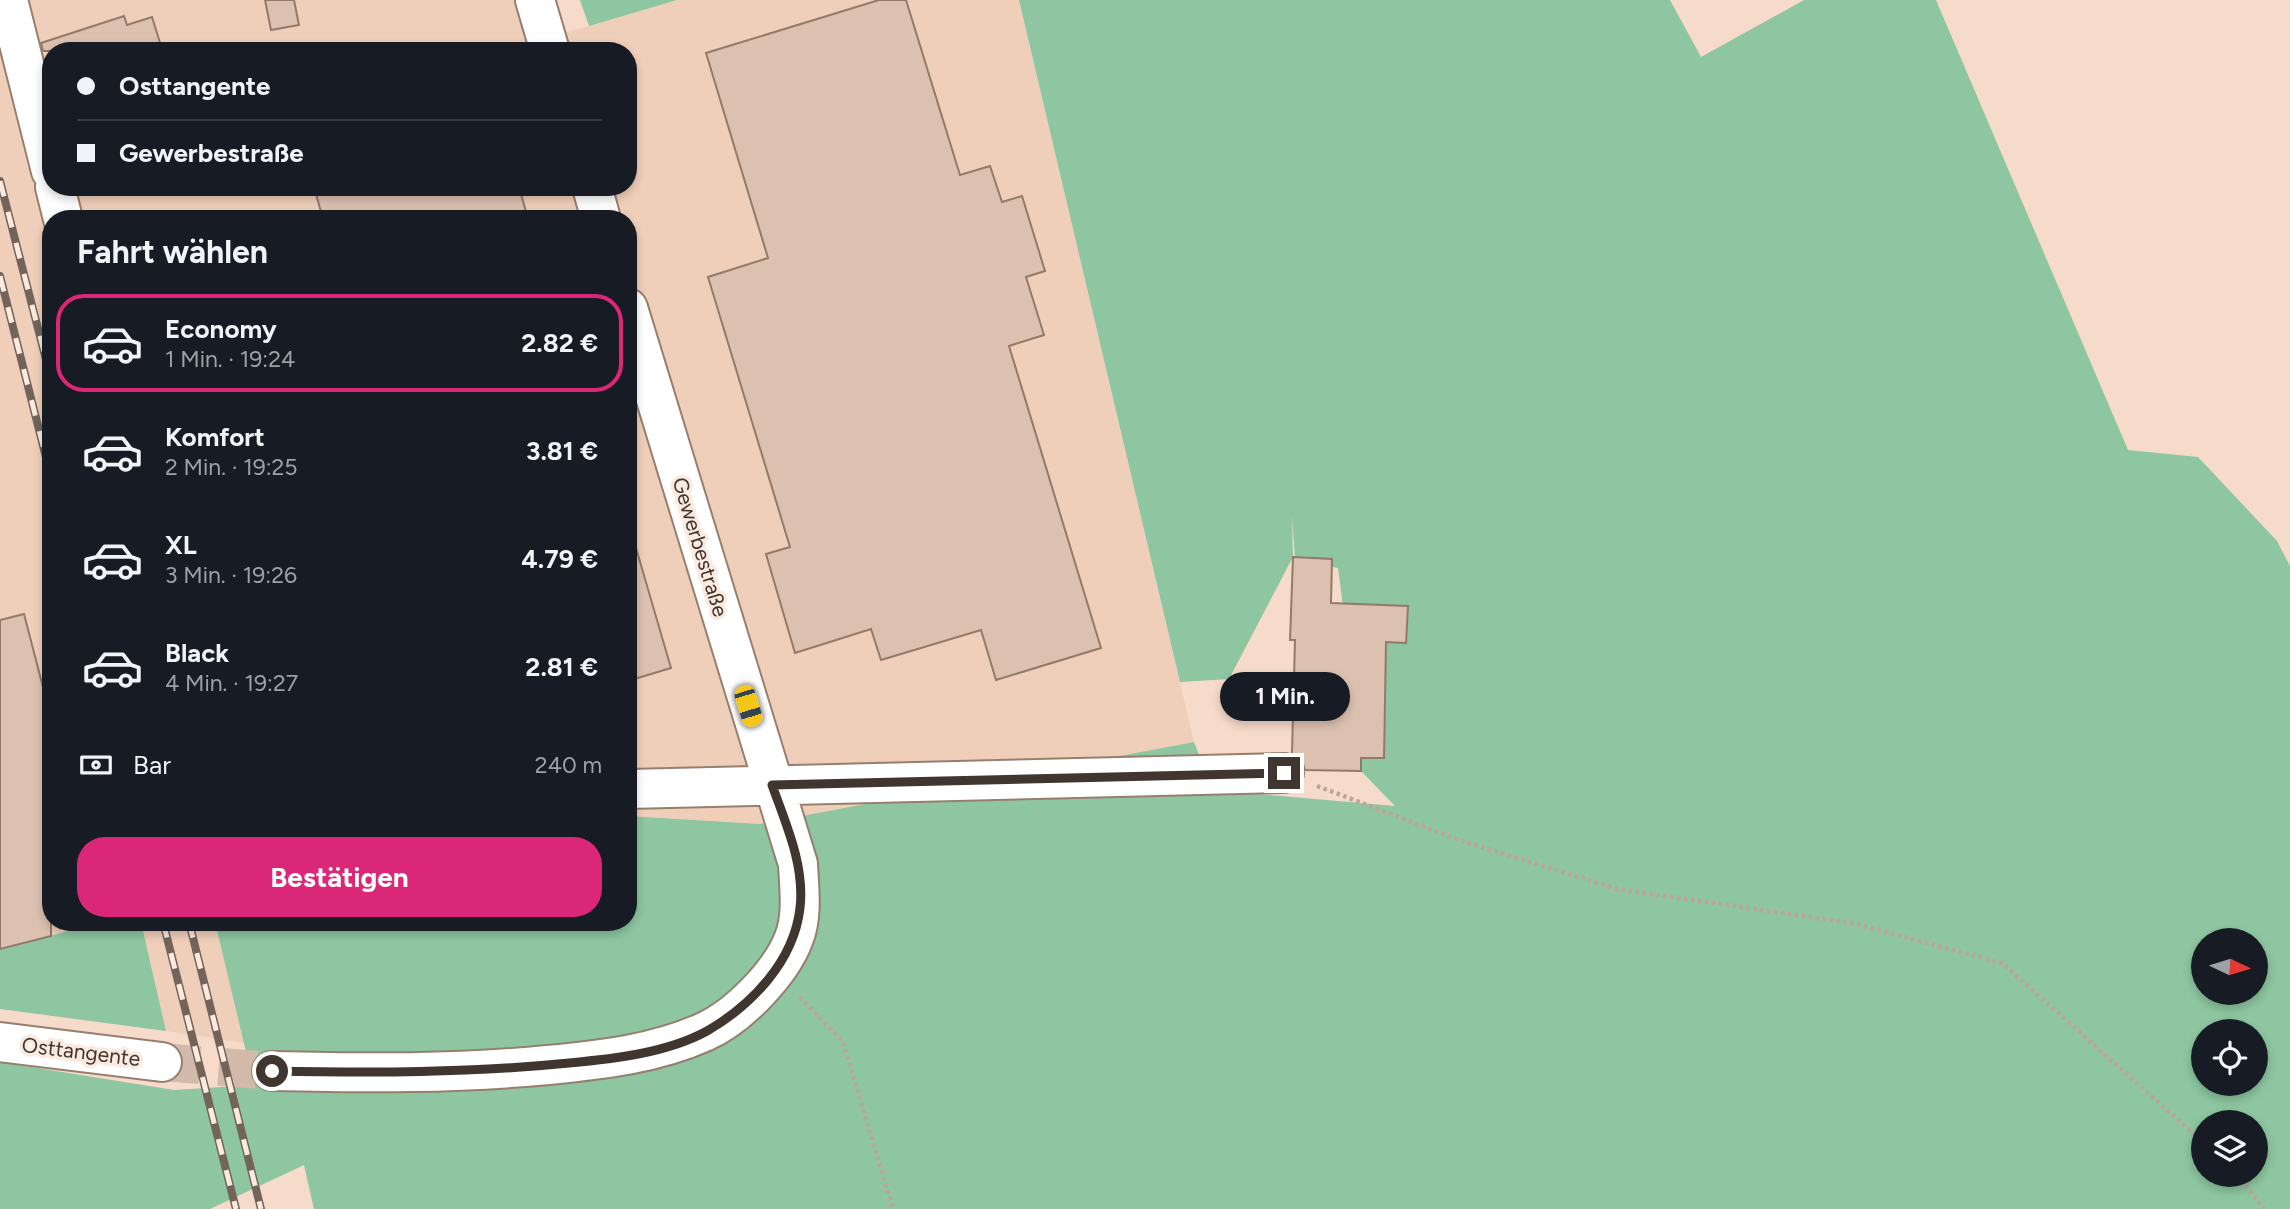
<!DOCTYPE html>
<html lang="de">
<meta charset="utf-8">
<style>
:root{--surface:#171b24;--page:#20242c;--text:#f1f3f6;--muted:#9ea1a6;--line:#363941;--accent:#db2777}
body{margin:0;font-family:Figtree,sans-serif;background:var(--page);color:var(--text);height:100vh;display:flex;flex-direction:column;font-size:26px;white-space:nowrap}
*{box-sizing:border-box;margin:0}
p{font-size:23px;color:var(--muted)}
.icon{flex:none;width:38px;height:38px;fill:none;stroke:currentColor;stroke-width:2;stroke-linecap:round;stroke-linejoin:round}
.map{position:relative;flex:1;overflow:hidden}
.details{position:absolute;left:42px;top:210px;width:595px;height:721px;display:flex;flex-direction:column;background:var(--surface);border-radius:28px;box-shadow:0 4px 10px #0003}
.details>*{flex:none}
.top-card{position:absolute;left:42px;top:42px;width:595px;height:154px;border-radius:28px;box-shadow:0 4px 10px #0003;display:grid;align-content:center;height:154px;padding:0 35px;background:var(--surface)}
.needle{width:46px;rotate:94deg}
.tools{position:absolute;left:2191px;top:928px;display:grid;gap:14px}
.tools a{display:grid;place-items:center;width:77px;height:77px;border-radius:50%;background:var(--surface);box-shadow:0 4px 10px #0003;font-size:35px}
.end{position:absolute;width:32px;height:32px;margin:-16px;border:9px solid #40362f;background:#fff;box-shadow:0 0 0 4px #fff}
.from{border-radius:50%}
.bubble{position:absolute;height:49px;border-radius:24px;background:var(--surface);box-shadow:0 4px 10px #0003;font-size:23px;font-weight:700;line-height:49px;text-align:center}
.car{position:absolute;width:21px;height:42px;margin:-21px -10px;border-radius:9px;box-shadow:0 0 5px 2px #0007;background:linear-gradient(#f5c518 24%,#345 0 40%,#f5c518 0 76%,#345 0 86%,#f5c518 0)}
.top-card b{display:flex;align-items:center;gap:24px;height:66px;font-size:26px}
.top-card b+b{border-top:2px solid var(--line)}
.top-card i{width:18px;height:18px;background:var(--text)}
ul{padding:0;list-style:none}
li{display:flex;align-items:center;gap:21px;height:98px;margin:0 14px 10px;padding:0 21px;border:4px solid transparent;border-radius:28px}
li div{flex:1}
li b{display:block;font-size:26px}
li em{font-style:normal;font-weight:700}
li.on{border-color:var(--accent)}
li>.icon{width:63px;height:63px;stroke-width:1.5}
h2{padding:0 35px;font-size:32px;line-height:84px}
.pay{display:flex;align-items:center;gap:18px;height:77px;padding:0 35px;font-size:26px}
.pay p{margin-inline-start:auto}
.button{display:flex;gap:14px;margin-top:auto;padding:14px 35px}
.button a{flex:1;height:80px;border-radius:28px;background:var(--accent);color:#fff;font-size:28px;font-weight:700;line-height:80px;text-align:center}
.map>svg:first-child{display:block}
.built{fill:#f0cfba;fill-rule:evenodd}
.green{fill:#8dc6a0;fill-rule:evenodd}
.building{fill:#dcc1b1;stroke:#927a6b;stroke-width:2}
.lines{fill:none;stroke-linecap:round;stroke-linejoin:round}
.minor-tunnel{stroke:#d2baab;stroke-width:38;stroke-dasharray:38 19;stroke-linecap:butt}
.minor-casing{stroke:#977f70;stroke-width:42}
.path{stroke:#bba598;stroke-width:4.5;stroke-dasharray:3.5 3.5;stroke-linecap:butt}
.minor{stroke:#fff;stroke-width:38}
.rail-casing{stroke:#72645a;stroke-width:8}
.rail{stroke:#fbeae0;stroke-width:5;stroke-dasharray:16;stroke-linecap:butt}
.route{stroke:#40362f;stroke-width:9}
.labels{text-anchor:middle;stroke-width:7;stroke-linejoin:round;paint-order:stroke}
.street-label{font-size:21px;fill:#40362f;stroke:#fbeae0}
</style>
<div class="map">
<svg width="2290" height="1209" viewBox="0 0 2290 1209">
<rect width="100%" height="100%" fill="#f6dbca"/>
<path class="built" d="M0 0H524L537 41 677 0H1019L1194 742 760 824 628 816V219H51V922H102L0 949ZM51 51H628V187H51Z
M141 922H215L245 1043 166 1031Z"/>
<path class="green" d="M580 0H677L589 26Z
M1019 0H1670L1701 57 1804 0H1936L2128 450 2198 457 2277 541 2290 566V1209H314L304 1165 210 1209H0V1062L174 1090 254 1085 215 922H628V816L760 824 1194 742 1213 790 1395 806 1361 771V758H1384L1385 694 1343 606 1338 568 1295 558 1292 515 1293 557 1229 679 1180 682ZM2203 940H2256V992H2203ZM2203 1031H2256V1083H2203ZM2203 1122H2256V1174H2203Z
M102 922H141L166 1031 0 1009V949Z"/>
<path class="building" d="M265 0H294L299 25 271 30Z
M879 0H906L960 175 990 166 1002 202 1022 196 1045 271 1026 277 1044 335 1009 346 1101 648 996 680 981 630 881 660 871 629 795 653 766 554 790 547 708 277 768 258 706 53Z
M124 16 127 25 152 17 161 46 145 51H43L41 43Z
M314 187H519L528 219H323Z
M636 548 671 668 628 681V549Z
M1293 557 1332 559 1331 603 1408 606 1406 643 1386 642 1384 758H1361V771L1305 770 1302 761 1292 753 1295 640H1290Z
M24 614 51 718V936L0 949V620Z"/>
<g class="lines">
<path class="minor-tunnel" d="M162 1062 272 1071"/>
<g class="minor-casing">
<path id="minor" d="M8 0 51 171
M535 0 550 51
M55 187 63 219
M592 187 601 219
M628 789 1284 773
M0 1042 162 1062
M272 1071C364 1073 456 1074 548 1065 601 1060 655 1054 704 1032 738 1017 781 973 794 938 803 915 799 888 798 864L628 308"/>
</g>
<path class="path" d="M1317 786 1459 840 1617 889 1852 923 2002 963 2203 1142
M800 997 843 1042 893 1209
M2237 1174 2264 1209"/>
<use href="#minor" class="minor"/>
<g class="rail-casing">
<path id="rail" d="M0 181 51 379
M0 276 51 477
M163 922 236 1209
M189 922 261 1209"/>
</g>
<use href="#rail" class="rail"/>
</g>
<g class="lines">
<path class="route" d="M272 1071C371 1073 469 1073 569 1063 613 1059 667 1053 707 1031 752 1005 794 961 800 908 805 866 786 824 772 785L1284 773"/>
</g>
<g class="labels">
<g class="street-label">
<text transform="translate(700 547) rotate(73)" y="7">Gewerbestraße</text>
<text transform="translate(81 1052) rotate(7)" y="7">Osttangente</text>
</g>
</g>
</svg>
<div class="tools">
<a><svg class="needle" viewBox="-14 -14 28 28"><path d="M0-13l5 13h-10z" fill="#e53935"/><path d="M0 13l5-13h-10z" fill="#9ea1a6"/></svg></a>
<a><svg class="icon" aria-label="locate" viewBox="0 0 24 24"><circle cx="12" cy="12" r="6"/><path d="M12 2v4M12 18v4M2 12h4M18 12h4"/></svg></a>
<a><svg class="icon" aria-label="layers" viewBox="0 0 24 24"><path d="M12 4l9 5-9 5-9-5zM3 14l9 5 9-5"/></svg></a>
</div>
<i class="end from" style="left:272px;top:1071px"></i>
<i class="end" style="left:1284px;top:773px"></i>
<div class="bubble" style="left:1220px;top:672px;width:130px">1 Min.</div>
<i class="car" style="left:748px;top:706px;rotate:163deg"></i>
<div class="top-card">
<b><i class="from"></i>Osttangente</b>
<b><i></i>Gewerbestraße</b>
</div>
<section class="details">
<h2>Fahrt wählen</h2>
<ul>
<li class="on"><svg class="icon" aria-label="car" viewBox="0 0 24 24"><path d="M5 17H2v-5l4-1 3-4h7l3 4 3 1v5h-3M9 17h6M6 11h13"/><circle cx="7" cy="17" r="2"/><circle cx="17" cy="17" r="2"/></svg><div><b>Economy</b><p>1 Min. · 19:24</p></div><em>2.82 €</em></li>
<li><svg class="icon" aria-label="car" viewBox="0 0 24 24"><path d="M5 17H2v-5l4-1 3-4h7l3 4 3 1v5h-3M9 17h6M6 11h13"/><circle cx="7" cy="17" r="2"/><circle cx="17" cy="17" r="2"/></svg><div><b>Komfort</b><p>2 Min. · 19:25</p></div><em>3.81 €</em></li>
<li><svg class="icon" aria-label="car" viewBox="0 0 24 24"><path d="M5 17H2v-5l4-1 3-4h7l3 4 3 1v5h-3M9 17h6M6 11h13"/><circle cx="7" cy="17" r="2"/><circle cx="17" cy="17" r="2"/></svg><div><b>XL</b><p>3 Min. · 19:26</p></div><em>4.79 €</em></li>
<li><svg class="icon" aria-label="car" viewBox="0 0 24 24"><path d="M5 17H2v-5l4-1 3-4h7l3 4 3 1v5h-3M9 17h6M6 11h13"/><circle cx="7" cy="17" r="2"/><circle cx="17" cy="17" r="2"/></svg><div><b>Black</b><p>4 Min. · 19:27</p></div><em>2.81 €</em></li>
</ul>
<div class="pay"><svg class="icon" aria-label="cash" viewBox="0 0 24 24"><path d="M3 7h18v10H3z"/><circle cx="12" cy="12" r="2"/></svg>Bar<p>240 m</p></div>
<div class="button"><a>Bestätigen</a></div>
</section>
</div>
